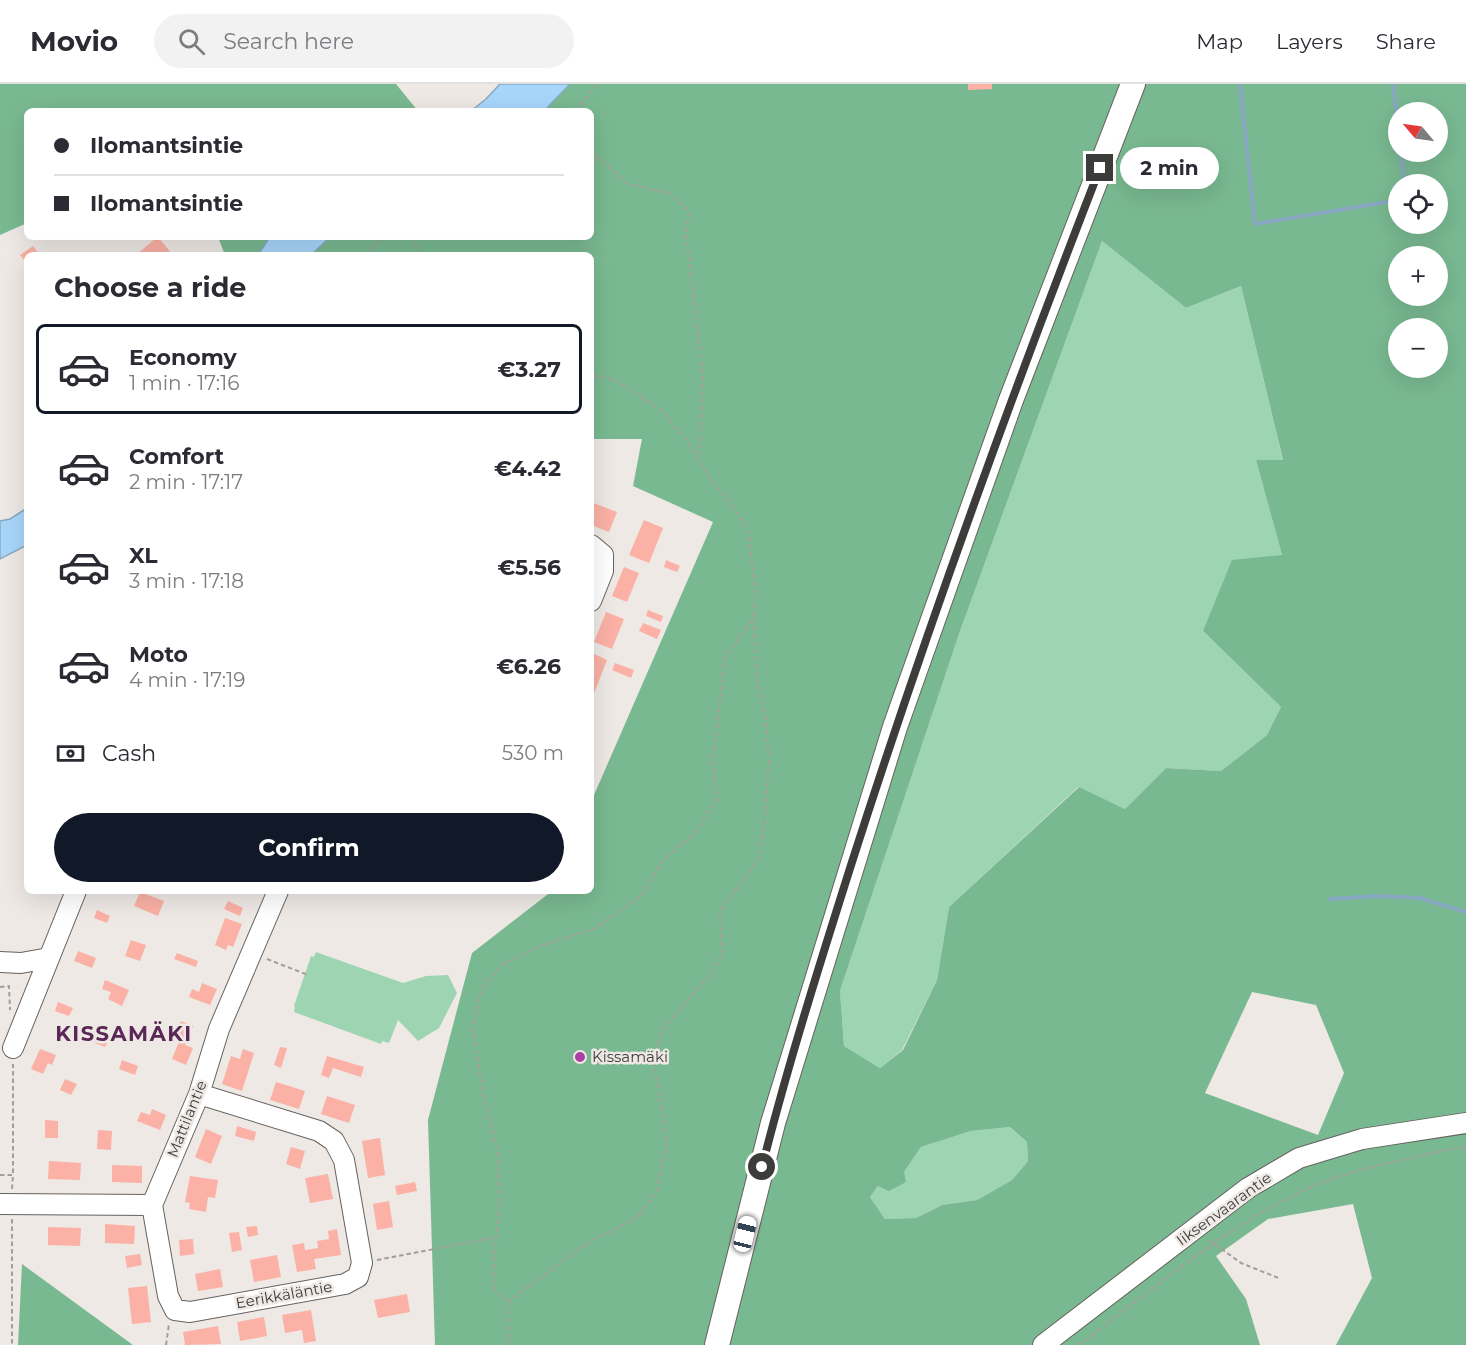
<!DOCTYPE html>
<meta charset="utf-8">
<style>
:root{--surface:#fff;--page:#f2f2f3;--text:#2b2b33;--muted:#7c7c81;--line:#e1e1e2;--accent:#111827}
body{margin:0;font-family:Montserrat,sans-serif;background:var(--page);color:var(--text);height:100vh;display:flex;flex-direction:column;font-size:22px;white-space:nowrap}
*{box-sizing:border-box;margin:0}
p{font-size:20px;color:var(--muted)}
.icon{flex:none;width:33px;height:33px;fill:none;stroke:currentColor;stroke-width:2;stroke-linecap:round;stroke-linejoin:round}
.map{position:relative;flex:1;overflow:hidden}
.panel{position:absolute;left:24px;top:168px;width:570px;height:642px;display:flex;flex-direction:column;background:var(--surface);border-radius:9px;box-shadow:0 6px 24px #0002}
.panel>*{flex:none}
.top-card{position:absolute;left:24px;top:24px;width:570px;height:132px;border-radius:9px;box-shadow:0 6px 24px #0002;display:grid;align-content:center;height:132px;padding:0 30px;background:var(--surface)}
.needle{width:39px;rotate:299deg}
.fabs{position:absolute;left:1388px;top:18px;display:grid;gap:12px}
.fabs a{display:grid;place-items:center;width:60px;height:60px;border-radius:50%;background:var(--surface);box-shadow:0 6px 24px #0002;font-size:30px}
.end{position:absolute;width:27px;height:27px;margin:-14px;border:8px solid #3e3c3a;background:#fff;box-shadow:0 0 0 3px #fff}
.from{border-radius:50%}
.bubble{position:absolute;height:42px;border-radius:21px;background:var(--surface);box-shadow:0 6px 24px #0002;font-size:20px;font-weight:700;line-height:42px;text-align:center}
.car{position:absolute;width:18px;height:36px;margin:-18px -9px;border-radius:8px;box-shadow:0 0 4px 2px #0007;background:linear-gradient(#fff 24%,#345 0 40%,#fff 0 76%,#345 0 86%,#fff 0)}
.top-card b{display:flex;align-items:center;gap:21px;height:57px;font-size:22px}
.top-card b+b{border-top:2px solid var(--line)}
.top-card i{width:15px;height:15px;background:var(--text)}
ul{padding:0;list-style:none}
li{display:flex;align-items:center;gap:18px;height:90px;margin:0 12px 9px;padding:0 18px;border:3px solid transparent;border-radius:9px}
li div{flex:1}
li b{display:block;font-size:22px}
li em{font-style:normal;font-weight:700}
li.current{border-color:var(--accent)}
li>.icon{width:54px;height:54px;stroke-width:1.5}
h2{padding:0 30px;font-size:27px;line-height:72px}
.pay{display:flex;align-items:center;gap:15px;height:66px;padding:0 30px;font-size:22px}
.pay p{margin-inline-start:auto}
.action{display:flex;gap:12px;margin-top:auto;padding:12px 30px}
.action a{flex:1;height:69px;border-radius:36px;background:var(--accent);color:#fff;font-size:24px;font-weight:700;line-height:69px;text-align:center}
header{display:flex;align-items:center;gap:36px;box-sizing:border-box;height:84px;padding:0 30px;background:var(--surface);border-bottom:2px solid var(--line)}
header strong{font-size:28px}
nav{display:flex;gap:33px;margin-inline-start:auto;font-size:21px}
.search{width:420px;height:54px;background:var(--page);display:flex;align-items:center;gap:15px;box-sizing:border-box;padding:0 21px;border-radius:33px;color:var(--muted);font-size:22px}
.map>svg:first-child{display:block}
.green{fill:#9dd4b1}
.forest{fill:#79b991;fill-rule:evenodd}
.water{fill:#a8d6fb;stroke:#88a8c1;stroke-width:1.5}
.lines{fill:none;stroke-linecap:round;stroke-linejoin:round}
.stream{stroke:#88a8c1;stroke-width:4}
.building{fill:#fbb1a5}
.minor-casing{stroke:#66625e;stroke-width:22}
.major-casing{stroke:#66625e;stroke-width:26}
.path{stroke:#a29e9b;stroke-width:2;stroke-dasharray:4.5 3;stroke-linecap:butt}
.minor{stroke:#fff;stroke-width:20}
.major{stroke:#fff;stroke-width:24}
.route{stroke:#3e3c3a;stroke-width:8}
.poi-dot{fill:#aa41a3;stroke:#eee9e5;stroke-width:2}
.labels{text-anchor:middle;stroke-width:5;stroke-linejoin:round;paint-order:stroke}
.poi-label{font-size:15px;fill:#3e3c3a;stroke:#eee9e5;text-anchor:start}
.street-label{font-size:15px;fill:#3e3c3a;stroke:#eee9e5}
.district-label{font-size:21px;font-weight:bold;letter-spacing:1.5px;fill:#5a2756;stroke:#eee9e5}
</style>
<header>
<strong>Movio</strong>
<div class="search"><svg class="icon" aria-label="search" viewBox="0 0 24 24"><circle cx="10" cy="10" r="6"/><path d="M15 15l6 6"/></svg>Search here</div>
<nav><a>Map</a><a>Layers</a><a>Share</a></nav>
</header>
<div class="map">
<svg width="1466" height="1261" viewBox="0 0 1466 1261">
<rect width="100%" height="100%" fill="#eee9e5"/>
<path class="green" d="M1102 157 1186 224 1241 202 1283 377 1256 376 1282 471 1203 547 1281 623 1267 651 1221 687 1166 684 1125 725 1078 703 949 823 937 896 902 966 880 984 844 962 840 907 959 550Z
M316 868 403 899 426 892 448 891 457 909 439 944 418 957 398 936 389 959 382 957 381 960 294 928 295 923 294 922 311 872 314 873Z
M1010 1043 1027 1058 1028 1077 1012 1096 977 1116 942 1121 916 1134 885 1135 870 1113 878 1102 904 1088 921 1063 971 1047Z"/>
<path class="forest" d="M0 0H396L418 27H27V139L0 151Z
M570 0H1466V1261H1336L1372 1194 1353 1120 1268 1135 1216 1172 1246 1215 1260 1261H435L428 1036 472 869 552 807H591V718L713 438 633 402 642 355H591V171H311L330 153H591V27H544ZM1398 28H1437V68H1398ZM1398 100H1437V140H1398ZM1102 157 1186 224 1241 202 1283 376H1256L1282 471 1232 476 1203 547 1281 623 1267 651 1221 687 1166 684 1125 725 1079 703 949 823 937 896 903 966 880 984 844 962 840 907 959 550ZM1398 172H1437V212H1398ZM1398 244H1437V284H1398ZM1252 908 1316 921 1344 989 1318 1051 1205 1009ZM1010 1043 1027 1058 1028 1077 1012 1096 977 1116 942 1121 916 1134 885 1135 870 1113 878 1102 889 1107 906 1098 904 1088 921 1063 971 1047Z
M218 153H271L267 171H225Z
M22 1180 133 1261H18Z"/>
<path class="water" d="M500 0H570L544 27H471L486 15Z
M270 153H330L311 171H258Z
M27 424V461L0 475V437L10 435Z"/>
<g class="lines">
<path class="stream" d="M1240 0 1255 140 1398 116
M1393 0 1398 40
M1401 68 1405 100
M1330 815 1378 812 1420 814 1466 828"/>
</g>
<path class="building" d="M968 0H992V5L968 6Z
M158 153 173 171H136L157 153Z
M33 162 39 170 27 171V180L20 171Z
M591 418 617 428 609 448 591 441Z
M644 436 663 444 649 479 629 471Z
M666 476 680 482 677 488 664 483Z
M624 483 639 489 627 518 612 512Z
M648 526 663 532 661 538 646 532Z
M606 528 624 535 612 565 594 558Z
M643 539 661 546 657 555 639 547Z
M592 569 607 576 593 612 591 611Z
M615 579 634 586 631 594 612 586Z
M140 808 164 817 158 832 134 822Z
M228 817 243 824 240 832 224 825Z
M97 826 110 832 107 839 94 834Z
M225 834 242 840 233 863 228 861 226 866 215 861Z
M131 856 146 861 140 877 125 872Z
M78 867 96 874 92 884 74 877Z
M177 869 198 877 196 883 174 875Z
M105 896 129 906 122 922 108 915 111 908 102 905Z
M202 899 217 905 210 921 189 913 192 905 199 908Z
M58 918 73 924 69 932 55 927Z
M181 937 193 942 185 961 193 964 186 981 172 975 179 958 173 956Z
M94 943 111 950 105 963 95 959 97 954 91 951Z
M280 963 287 964 281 984 274 981Z
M40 965 56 971 52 981 48 979 43 990 31 985Z
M243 965 254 969 242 1007 222 1000 231 972 240 975Z
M327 972 364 983 361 993 333 984 329 994 321 991Z
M122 976 138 982 135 991 119 985Z
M65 995 77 1000 71 1011 60 1006Z
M276 998 305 1007 299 1025 270 1016Z
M327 1012 355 1021 349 1039 321 1030Z
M152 1025 166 1031 160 1046 137 1037 141 1028 150 1031Z
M45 1036 58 1037V1054H45Z
M237 1042 256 1048 254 1057 235 1052Z
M206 1045 222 1052 211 1080 195 1073Z
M98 1046 112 1047 111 1066 97 1065Z
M380 1054 385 1091 368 1094 362 1057Z
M291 1063 305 1067 300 1085 286 1080Z
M49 1077 81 1079 80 1096 48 1095Z
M112 1081 142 1082V1099L112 1098Z
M328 1090 333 1115 310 1119 305 1094Z
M190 1092 218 1096 215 1114 208 1113 206 1128 189 1125 190 1119 185 1118Z
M415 1098 417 1107 397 1111 395 1102Z
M389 1117 393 1143 377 1146 373 1120Z
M105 1140 135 1142 134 1160 105 1159Z
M257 1142 258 1151 248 1153 246 1143Z
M48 1143 81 1144 80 1162 48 1161Z
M337 1145 341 1171 314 1175 316 1185 297 1188 292 1161 304 1159 305 1166 318 1164 317 1157 329 1155 328 1147Z
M239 1148 242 1166 232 1168 229 1149Z
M193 1155 194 1170 180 1172 179 1156Z
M140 1170 142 1181 127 1184 125 1172Z
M277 1171 281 1193 254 1198 250 1176Z
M220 1185 223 1203 198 1207 195 1190Z
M147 1202 151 1238 132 1240 128 1204Z
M407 1210 410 1228 378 1234 374 1216Z
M311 1226 316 1257 304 1259 302 1246 285 1249 282 1231Z
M264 1233 267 1252 240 1257 237 1238Z
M218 1242 221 1260 185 1261 183 1248Z"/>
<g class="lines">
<g class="minor-casing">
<path id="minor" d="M591 461 603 471V487L591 517
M0 878 21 879 49 874
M13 964 76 807
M0 1120 152 1121 199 1010 219 945 278 807
M152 1121 168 1212 175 1226 190 1228 345 1200 358 1193 362 1179 344 1076 334 1057 319 1047 199 1010
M1043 1261 1248 1104 1299 1074 1362 1055 1466 1039"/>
</g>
<g class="major-casing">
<path id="major" d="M717 1261 773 1039 895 643 1011 316 1133 0"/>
</g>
<path class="path" d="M576 27 597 0
M591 67 627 100 669 109 689 127 686 148 703 293 699 374
M411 153 421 171
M365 171 383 153
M267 875 308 891
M0 903 9 902 10 926
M0 1091H13V980
M12 1105 13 1091
M12 1135V1261
M1209 1156 1241 1179 1281 1195
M377 1176 497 1153
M508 1218 586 1160 638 1133 657 1106 667 1058 654 978 662 945 707 895 722 872 720 827 759 774 765 732 769 677 766 634 757 599 754 532 756 512 748 446 727 414 711 396 685 354 661 326 616 296 591 291
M166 1261 169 1240
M509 1261 508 1218 494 1205V1174L500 1118 497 1064 483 1009 473 944 482 904 503 880 540 862 596 844 643 810 664 775 693 751 717 715 713 675 725 574 754 532
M1080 1261C1153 1205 1227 1141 1311 1103 1333 1093 1357 1087 1381 1081 1409 1074 1437 1067 1466 1063"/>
<use href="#minor" class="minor"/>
<use href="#major" class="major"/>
</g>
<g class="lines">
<path class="route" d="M762 1083C788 980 820 879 852 778 927 544 1011 313 1100 84"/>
</g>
<circle class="poi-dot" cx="580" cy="973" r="6"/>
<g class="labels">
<g class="poi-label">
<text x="592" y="978">Kissamäki</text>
</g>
<g class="street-label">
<text transform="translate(187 1035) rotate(-68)" y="5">Mattilantie</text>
<text transform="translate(1224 1125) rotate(-36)" y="5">Iiksenvaarantie</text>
<text transform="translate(284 1211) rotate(-10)" y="5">Eerikkäläntie</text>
</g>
<g class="district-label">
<text x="124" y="957">KISSAMÄKI</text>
</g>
</g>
</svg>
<div class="fabs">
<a><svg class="needle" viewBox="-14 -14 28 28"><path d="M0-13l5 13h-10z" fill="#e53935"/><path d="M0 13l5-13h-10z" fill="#7c7c81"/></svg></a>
<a><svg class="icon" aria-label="locate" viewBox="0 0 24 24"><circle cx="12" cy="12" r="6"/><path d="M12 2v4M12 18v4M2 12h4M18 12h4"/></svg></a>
<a>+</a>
<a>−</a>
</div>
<i class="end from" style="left:762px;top:1083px"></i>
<i class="end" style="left:1100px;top:84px"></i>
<div class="bubble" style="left:1120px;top:63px;width:99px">2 min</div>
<i class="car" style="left:745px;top:1150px;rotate:14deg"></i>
<div class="top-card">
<b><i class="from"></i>Ilomantsintie</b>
<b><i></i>Ilomantsintie</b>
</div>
<section class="panel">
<h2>Choose a ride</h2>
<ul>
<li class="current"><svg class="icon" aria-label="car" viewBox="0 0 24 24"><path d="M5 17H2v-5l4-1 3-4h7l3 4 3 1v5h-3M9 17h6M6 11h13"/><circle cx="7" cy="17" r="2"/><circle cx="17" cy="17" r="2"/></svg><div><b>Economy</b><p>1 min · 17:16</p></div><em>€3.27</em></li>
<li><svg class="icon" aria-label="car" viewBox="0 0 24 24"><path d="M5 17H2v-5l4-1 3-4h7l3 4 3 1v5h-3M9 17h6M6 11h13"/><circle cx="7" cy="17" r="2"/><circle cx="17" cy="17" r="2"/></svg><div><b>Comfort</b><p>2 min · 17:17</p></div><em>€4.42</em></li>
<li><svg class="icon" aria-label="car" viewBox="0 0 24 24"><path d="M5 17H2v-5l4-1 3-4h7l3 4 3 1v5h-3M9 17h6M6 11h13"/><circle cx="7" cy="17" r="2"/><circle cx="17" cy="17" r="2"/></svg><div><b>XL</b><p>3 min · 17:18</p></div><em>€5.56</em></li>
<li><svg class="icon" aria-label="car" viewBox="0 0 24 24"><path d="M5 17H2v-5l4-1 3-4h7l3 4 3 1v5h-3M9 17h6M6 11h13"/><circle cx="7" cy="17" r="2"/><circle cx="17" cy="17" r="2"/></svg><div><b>Moto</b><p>4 min · 17:19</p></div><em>€6.26</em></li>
</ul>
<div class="pay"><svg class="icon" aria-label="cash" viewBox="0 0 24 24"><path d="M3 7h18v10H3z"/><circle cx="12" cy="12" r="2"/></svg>Cash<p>530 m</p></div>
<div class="action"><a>Confirm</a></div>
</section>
</div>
